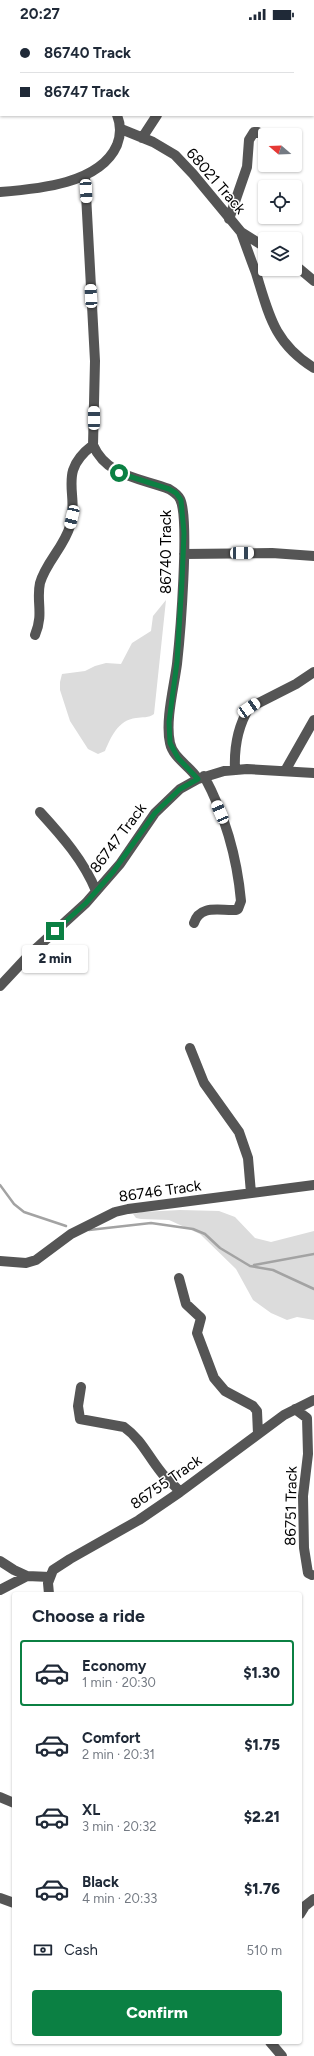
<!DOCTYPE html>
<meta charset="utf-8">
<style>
:root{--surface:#fff;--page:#f2f2f3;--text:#1f2937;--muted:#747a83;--line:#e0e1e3;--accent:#0b8043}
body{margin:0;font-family:Figtree,sans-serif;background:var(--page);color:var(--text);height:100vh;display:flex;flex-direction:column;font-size:15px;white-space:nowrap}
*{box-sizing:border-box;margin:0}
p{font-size:13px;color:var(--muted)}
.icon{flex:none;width:22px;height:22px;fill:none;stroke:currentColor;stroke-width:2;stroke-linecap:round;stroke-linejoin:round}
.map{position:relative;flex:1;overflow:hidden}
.panel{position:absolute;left:12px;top:1564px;width:290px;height:452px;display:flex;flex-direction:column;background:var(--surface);border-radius:4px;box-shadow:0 1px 3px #0004}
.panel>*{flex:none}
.top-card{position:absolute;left:0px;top:0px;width:314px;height:88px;box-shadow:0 1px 3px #0004;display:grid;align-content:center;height:88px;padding:0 20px;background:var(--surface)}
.needle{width:26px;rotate:289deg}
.buttons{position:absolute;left:258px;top:100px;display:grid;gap:8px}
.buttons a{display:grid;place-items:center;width:44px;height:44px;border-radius:4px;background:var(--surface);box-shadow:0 1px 3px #0004;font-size:20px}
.end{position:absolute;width:18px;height:18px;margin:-9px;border:5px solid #0b8043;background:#fff;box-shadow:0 0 0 2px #fff}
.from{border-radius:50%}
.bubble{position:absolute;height:28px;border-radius:4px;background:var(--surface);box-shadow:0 1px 3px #0004;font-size:13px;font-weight:800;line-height:28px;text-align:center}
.car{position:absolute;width:12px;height:24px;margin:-12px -6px;border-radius:5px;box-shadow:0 0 3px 1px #0007;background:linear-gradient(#fff 24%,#345 0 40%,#fff 0 76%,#345 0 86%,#fff 0)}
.top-card b{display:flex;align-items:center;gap:14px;height:38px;font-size:15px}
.top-card b+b{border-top:1px solid var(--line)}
.top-card i{width:10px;height:10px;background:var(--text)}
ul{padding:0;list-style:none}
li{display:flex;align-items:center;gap:12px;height:66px;margin:0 8px 6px;padding:0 12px;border:2px solid transparent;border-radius:4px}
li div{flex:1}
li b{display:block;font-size:15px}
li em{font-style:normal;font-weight:800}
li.active{border-color:var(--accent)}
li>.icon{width:36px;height:36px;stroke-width:1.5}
h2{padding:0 20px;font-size:18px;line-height:48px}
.pay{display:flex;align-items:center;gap:10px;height:44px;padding:0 20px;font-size:15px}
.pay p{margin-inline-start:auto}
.action{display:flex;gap:8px;margin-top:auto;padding:8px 20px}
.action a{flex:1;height:46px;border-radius:4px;background:var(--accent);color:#fff;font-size:16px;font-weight:800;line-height:46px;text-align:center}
.status{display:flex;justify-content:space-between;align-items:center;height:28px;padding:0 20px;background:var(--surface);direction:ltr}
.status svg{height:11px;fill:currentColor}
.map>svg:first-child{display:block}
.green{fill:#dcdcdc}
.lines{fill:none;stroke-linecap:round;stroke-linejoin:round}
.stream{stroke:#a3a3a3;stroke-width:2.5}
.minor{stroke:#555;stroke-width:10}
.route{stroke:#0b8043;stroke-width:5}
.labels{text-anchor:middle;stroke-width:3;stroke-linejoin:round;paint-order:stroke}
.street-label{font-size:15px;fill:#000;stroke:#fff}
</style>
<div class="status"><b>20:27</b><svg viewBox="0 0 49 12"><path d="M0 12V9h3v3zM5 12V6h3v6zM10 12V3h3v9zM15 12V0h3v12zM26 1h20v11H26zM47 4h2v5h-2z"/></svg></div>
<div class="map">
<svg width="314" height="2028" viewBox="0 0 314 2028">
<rect width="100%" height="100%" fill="#fff"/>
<path class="green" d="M166 572 154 686C149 690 142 689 136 690 118 692 111 709 105 723L98 726 88 721 70 693 60 662V654L62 646 85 643 95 638 106 635 121 636 132 615 151 603 153 588Z
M180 1182 219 1183 235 1189 255 1210 271 1214 314 1203V1292L297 1289 287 1292 271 1285 253 1272 236 1241 200 1206 169 1192 141 1191 136 1190 133 1186 142 1184Z"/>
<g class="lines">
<path class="stream" d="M0 1157 14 1176 24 1184 66 1198
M89 1202 151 1195 193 1201 205 1206 220 1220 250 1238 273 1242 314 1261
M254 1237 314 1226"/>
<path class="minor" d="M20 0V1
M200 0V1
M227 1V0
M121 101 153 114 175 127 193 146 241 204 265 219
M142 110 157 87
M85 148 95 333 93 417C107 449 141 450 169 461 174 464 178 467 180 471 190 490 180 609 177 636 174 659 165 693 170 715 173 730 190 738 198 751
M0 164C38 161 100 156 117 117 121 107 121 97 117 87
M229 191 247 139 249 112 254 104H258L265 109
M241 204C246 218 251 232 256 245 269 287 274 315 314 340
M295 237 314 253
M184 526 272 525 314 528
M35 607C44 586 36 573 40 555 46 534 64 519 70 498 80 465 56 445 93 417
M235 742C234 720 238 698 249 680L296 656 314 644
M285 743 314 692
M40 784C62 808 84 833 96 863
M194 895C200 876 220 883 236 882L238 881 241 873C237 829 225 787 204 748
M0 958 30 926 86 875 120 836 155 785 180 761 198 751 224 743 247 741 314 745
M190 1020 204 1055 239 1104 248 1130 251 1165
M0 1233 26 1235 36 1232 71 1206 115 1184 128 1181 314 1157
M179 1250 186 1276 201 1290 197 1305 214 1350 225 1363 253 1378 257 1383 258 1406
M81 1359 78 1378 80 1391 124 1399C141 1411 148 1428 161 1444 166 1451 174 1456 180 1464
M295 1381 307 1390 308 1426 303 1468 304 1520 308 1545 312 1547
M0 1533 14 1542 27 1548
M0 1562 27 1548 50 1549
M49 1566 48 1555 53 1542 70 1531 139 1492 180 1464 284 1387 314 1372
M0 1769 14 1775
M0 1870 14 1875
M300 1886 305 1878 314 1871
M270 2014 282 2028"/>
</g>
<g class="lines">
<path class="route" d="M55 903 86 875 113 844 155 785 180 761 198 751 178 730 170 715 169 694 177 634 182 553 184 505 181 472 176 465 169 461 119 445"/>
</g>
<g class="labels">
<g class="street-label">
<text transform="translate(216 153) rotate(49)" y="5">68021 Track</text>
<text transform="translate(166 524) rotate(-90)" y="5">86740 Track</text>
<text transform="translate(118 810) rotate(-53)" y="5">86747 Track</text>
<text transform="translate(160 1163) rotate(-8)" y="5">86746 Track</text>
<text transform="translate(166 1454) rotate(-35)" y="5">86755 Track</text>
<text transform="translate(291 1478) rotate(-89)" y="5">86751 Track</text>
</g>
</g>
</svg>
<div class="buttons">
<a><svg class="needle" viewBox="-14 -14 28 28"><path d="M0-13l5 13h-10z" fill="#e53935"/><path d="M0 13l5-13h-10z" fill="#747a83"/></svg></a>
<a><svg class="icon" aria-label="locate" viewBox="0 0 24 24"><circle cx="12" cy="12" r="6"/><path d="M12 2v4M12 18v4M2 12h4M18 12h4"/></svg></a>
<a><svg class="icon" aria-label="layers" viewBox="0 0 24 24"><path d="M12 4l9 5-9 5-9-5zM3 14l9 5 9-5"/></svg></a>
</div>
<i class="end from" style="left:119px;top:445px"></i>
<i class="end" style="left:55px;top:903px"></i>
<div class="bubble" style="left:22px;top:917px;width:66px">2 min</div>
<i class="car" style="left:86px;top:163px;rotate:177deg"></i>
<i class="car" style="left:91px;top:268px;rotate:357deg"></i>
<i class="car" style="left:94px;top:390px;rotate:0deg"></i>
<i class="car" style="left:72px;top:489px;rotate:193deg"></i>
<i class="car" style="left:242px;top:525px;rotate:89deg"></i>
<i class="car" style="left:249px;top:680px;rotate:56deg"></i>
<i class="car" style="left:220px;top:784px;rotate:337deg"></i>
<div class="top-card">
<b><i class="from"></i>86740 Track</b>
<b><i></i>86747 Track</b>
</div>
<section class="panel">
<h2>Choose a ride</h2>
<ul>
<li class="active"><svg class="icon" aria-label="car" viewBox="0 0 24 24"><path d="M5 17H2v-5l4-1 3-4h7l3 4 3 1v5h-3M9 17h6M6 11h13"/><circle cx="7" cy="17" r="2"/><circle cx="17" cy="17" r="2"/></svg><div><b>Economy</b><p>1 min · 20:30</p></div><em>$1.30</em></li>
<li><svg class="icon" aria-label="car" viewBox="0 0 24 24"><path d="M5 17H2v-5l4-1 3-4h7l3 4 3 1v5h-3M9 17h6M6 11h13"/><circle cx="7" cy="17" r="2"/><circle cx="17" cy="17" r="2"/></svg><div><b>Comfort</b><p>2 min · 20:31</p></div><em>$1.75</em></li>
<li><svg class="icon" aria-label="car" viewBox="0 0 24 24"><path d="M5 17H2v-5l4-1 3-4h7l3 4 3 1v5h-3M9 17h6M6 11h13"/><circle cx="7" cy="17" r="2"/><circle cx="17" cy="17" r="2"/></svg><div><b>XL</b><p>3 min · 20:32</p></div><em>$2.21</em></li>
<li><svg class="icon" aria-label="car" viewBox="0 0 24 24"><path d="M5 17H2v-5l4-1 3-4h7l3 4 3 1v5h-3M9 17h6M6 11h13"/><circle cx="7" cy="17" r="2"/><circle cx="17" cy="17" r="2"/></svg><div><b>Black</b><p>4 min · 20:33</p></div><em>$1.76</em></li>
</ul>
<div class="pay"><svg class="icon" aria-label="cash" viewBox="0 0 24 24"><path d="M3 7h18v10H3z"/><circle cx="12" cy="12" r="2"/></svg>Cash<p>510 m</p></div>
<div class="action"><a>Confirm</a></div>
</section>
</div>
